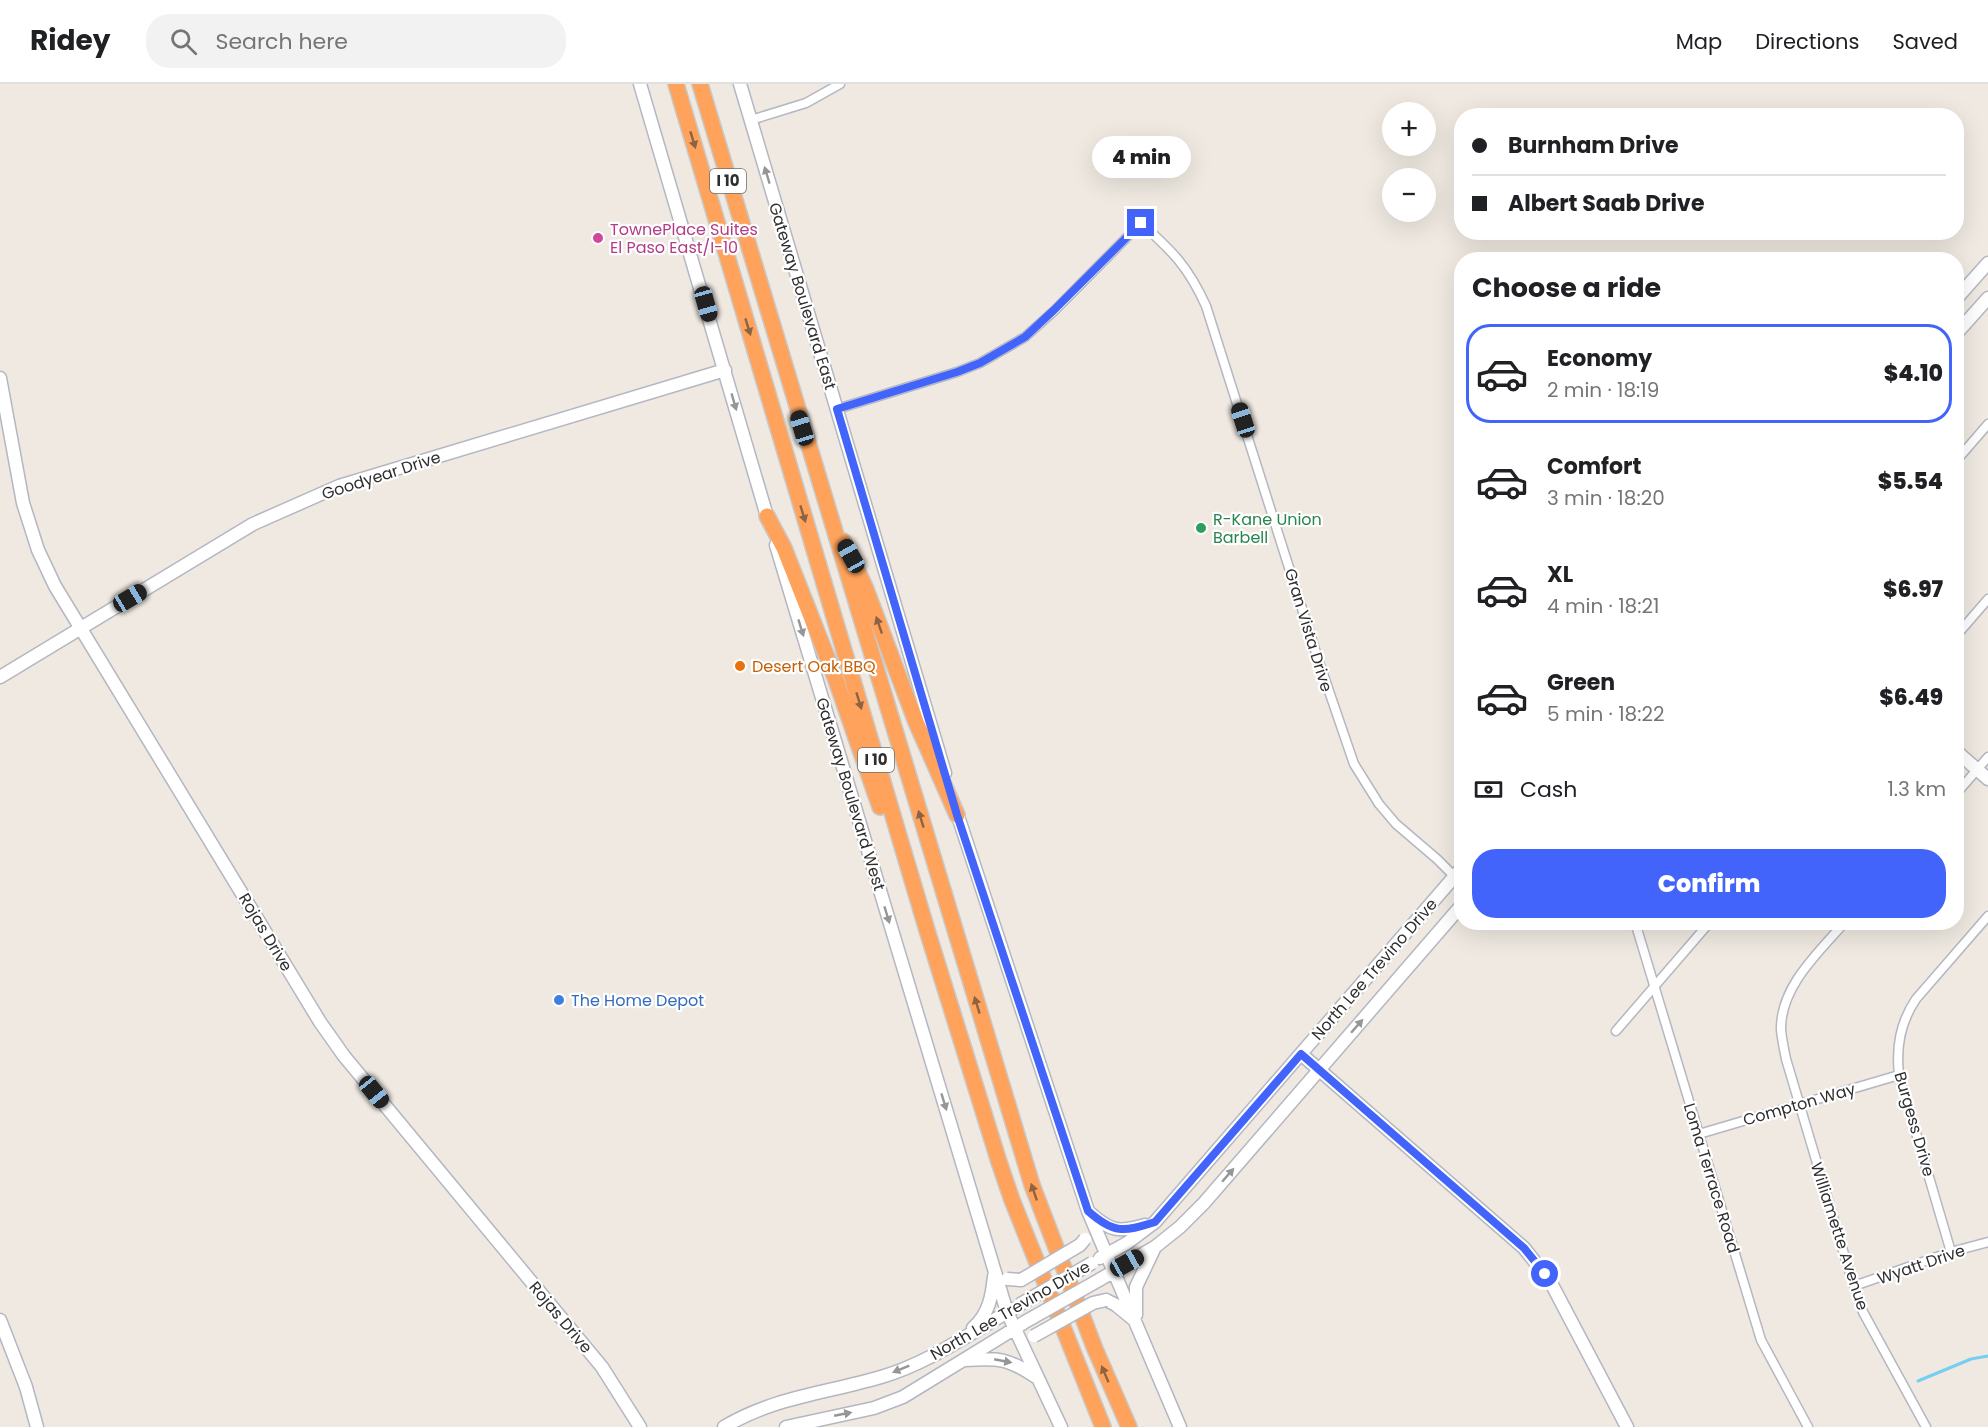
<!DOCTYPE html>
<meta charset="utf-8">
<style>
:root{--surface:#fff;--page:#f2f2f2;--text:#202124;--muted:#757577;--line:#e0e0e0;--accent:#4264fb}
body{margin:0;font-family:Poppins,sans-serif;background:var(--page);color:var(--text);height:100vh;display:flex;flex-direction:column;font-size:22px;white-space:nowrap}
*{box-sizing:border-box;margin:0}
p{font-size:20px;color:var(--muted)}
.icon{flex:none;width:33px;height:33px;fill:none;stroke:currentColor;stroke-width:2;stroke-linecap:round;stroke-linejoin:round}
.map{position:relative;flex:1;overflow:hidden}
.sheet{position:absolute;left:1454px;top:168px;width:510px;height:678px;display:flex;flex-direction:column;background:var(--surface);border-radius:24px;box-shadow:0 6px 24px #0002}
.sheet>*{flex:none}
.banner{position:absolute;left:1454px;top:24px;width:510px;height:132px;border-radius:24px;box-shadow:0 6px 24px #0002;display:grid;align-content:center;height:132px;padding:0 18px;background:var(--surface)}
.fabs{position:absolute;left:1382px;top:18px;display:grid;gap:12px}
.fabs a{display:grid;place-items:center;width:54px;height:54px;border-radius:50%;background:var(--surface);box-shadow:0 6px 24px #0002;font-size:30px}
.end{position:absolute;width:27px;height:27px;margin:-14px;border:8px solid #4264fb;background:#fff;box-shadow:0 0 0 3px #fff}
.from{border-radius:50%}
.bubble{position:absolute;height:42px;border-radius:21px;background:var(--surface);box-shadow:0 6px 24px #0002;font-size:20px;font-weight:800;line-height:42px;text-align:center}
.car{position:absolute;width:18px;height:36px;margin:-18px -9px;border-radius:8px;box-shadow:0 0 4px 2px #0007;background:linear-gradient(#222 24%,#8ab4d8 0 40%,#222 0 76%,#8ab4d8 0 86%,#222 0)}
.banner b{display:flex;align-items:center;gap:21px;height:57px;font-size:22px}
.banner b+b{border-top:2px solid var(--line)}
.banner i{width:15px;height:15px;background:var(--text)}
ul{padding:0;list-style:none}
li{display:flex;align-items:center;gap:18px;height:99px;margin:0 12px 9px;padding:0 6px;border:3px solid transparent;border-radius:24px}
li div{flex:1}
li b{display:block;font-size:22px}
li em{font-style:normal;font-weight:800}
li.selected{border-color:var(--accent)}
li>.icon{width:54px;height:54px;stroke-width:1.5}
h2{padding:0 18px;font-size:27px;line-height:72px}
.pay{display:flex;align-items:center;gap:15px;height:66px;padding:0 18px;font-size:22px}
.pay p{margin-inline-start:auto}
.primary-button{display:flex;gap:12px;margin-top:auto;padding:12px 18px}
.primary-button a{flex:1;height:69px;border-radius:24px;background:var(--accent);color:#fff;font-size:24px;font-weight:800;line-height:69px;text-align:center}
header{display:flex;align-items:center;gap:36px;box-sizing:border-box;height:84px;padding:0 30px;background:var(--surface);border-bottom:2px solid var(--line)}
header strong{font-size:28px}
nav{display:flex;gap:33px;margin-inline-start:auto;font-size:21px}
.search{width:420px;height:54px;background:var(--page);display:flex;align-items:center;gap:15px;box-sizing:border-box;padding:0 21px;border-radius:24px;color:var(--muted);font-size:22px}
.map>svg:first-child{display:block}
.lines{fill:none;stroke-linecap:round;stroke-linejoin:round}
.stream{stroke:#75cff0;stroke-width:3}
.street-casing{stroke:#b4b7c1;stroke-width:11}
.secondary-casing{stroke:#b4b7c1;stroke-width:15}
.highway-casing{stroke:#c9c9c9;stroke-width:18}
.street{stroke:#fff;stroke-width:8}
.secondary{stroke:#fff;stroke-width:12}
.highway{stroke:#ffa35c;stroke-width:15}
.secondary-bridge-casing{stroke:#b4b7c1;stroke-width:15;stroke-linecap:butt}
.secondary-bridge{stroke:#fff;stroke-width:12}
.oneway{fill:#8c6343}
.oneway2{fill:#969696}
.route{stroke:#4264fb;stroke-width:8}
.hotel-dot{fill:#d1479c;stroke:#fff;stroke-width:2}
.leisure-dot{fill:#2e9e5b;stroke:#fff;stroke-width:2}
.food-dot{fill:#e8710a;stroke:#fff;stroke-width:2}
.shop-dot{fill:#3f7fe0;stroke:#fff;stroke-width:2}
.labels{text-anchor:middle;stroke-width:4.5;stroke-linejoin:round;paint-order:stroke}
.shield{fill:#fff;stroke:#6d6d6d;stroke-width:1.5}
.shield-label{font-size:15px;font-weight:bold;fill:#2e2e2e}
.hotel-label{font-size:16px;fill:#b23c85;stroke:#fff;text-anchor:start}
.street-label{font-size:16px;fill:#2e2e2e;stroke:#fff}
.leisure-label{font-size:16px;fill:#27864d;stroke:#fff;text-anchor:start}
.food-label{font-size:16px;fill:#c56008;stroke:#fff;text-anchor:start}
.shop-label{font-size:16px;fill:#366cbe;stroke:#fff;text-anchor:start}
</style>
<header>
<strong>Ridey</strong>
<div class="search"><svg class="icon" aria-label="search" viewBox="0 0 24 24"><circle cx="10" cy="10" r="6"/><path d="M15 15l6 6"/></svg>Search here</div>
<nav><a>Map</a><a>Directions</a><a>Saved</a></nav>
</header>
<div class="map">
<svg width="1988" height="1343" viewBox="0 0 1988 1343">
<rect width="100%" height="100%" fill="#efe9e1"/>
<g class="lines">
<path class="stream" d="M1918 1297 1971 1275 1988 1272"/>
<g class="street-casing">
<path id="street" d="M751 36 806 19 840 0
M837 325 957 288 980 279 1025 253 1054 227 1141 139C1172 167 1188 182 1206 222L1318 575 1354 680 1379 720 1396 740 1437 775 1461 799
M1956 377 1988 340
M1956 552 1988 515
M1956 710 1988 673
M1635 838 1761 1256 1808 1343
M1845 838C1818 869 1780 903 1781 946 1782 956 1784 965 1786 975L1847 1180 1863 1228 1926 1343
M1616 947 1710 838
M1699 1050 1899 991
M1951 1168 1899 991C1896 963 1900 939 1916 915L1988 832
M1854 1202 1951 1168 1988 1158"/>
</g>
<g class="secondary-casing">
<path id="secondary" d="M640 0 769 439
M740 0 945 689
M1956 215 1988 179
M1956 250 1988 214
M0 294 23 419 38 466 55 502 320 938 344 972 602 1283 640 1343
M776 461 1007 1228 1061 1343
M0 593 253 440 339 402 725 286
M1956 667 1988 695
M955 723 1088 1127 1180 1343
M1301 970 1524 1164 1550 1197 1627 1343
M1090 1129C1110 1147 1119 1149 1145 1141
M1100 1174 1127 1159 1155 1138 1461 785
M1099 1196 1155 1163 1180 1143 1204 1119 1461 822
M1106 1216 1116 1221 1133 1235
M1136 1231V1203L1155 1163
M0 1236 26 1303 37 1343
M973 1244C989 1230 992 1212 994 1192
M965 1276C998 1274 1008 1274 1036 1293
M724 1343C774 1313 827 1309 881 1293 929 1279 970 1249 1013 1225
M786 1343 874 1324 903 1313 1022 1240"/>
</g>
<g class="highway-casing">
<path id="highway" d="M676 0 926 843 999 1078 1012 1116 1103 1343
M700 0 1032 1101 1095 1265 1129 1343
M767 432 784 464 836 596 880 723
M843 457 865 503 916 638 957 731"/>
</g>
<use href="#street" class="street"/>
<use href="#secondary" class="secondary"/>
<use href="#highway" class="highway"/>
<g class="secondary-bridge-casing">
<path id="secondary-bridge" d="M1007 1195 1021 1196 1080 1161 1085 1155
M1019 1221 1092 1179
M1023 1239 1099 1196
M1034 1252 1093 1219 1106 1216"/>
</g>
<use href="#secondary-bridge" class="secondary-bridge"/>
</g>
<defs><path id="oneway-solid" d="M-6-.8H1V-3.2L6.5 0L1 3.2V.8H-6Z" transform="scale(1.5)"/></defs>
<g class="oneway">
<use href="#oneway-solid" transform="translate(693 56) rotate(73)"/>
<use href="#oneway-solid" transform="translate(748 243) rotate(73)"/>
<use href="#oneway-solid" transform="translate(803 430) rotate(73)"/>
<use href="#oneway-solid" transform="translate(879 541) rotate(-109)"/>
<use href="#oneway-solid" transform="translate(859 617) rotate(73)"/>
<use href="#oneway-solid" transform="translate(921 735) rotate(-107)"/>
<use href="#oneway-solid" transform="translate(977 921) rotate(-107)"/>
<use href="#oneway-solid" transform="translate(1034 1108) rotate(-109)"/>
<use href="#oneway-solid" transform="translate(1105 1290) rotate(-113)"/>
</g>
<g class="oneway2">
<use href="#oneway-solid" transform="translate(767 91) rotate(-107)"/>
<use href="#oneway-solid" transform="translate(734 318) rotate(74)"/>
<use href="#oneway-solid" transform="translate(801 544) rotate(73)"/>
<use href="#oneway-solid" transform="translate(887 831) rotate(73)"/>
<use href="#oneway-solid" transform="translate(1357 942) rotate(-49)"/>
<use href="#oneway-solid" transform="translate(944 1018) rotate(73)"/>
<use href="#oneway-solid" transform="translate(1228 1091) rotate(-49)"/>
<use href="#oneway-solid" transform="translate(1003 1277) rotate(11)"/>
<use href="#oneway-solid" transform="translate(901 1285) rotate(158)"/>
<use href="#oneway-solid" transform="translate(843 1330) rotate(-11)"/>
</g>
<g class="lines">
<path class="route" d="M1141 139 1054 226 1025 253 980 279 957 288 837 325 957 731 1088 1127C1114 1150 1123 1148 1155 1138L1301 970 1524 1164 1545 1190"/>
</g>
<circle class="hotel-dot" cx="598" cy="154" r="6"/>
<circle class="leisure-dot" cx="1201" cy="444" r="6"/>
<circle class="food-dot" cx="740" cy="582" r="6"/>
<circle class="shop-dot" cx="559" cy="916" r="6"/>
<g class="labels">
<g class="shield">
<rect x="710" y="85" width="36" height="24" rx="4.5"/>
<rect x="858" y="664" width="36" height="24" rx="4.5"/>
</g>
<g class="shield-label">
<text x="728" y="102">I 10</text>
<text x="876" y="681">I 10</text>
</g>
<g class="hotel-label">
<text x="610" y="151">TownePlace Suites<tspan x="610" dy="18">El Paso East/I-10</tspan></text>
</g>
<g class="street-label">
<text transform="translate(803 212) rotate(73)" y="6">Gateway Boulevard East</text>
<text transform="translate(381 391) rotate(-18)" y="6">Goodyear Drive</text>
<text transform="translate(1309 546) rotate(73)" y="6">Gran Vista Drive</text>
<text transform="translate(851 710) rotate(73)" y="6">Gateway Boulevard West</text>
<text transform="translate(266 848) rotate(59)" y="6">Rojas Drive</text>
<text transform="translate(1374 885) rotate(-49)" y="6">North Lee Trevino Drive</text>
<text transform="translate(1799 1020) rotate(-16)" y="6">Compton Way</text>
<text transform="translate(1915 1040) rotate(74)" y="6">Burgess Drive</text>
<text transform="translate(1712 1094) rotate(73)" y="6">Loma Terrace Road</text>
<text transform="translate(1840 1152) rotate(72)" y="6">Williamette Avenue</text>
<text transform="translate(1921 1180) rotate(-19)" y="6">Wyatt Drive</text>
<text transform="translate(1010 1226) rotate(-30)" y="6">North Lee Trevino Drive</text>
<text transform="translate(561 1233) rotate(50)" y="6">Rojas Drive</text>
</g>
<g class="leisure-label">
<text x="1213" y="441">R-Kane Union<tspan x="1213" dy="18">Barbell</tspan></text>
</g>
<g class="food-label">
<text x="752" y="588">Desert Oak BBQ</text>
</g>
<g class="shop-label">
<text x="571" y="922">The Home Depot</text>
</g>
</g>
</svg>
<div class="fabs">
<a>+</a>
<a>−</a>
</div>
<i class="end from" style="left:1545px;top:1190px"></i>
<i class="end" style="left:1141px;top:139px"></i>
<div class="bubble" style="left:1092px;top:52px;width:99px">4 min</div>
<i class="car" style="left:706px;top:220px;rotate:164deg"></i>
<i class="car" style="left:1243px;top:336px;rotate:342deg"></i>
<i class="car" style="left:802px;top:344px;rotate:343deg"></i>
<i class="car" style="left:851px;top:472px;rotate:331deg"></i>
<i class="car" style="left:130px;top:514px;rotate:59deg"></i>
<i class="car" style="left:374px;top:1008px;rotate:141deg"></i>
<i class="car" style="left:1127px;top:1179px;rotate:61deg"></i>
<div class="banner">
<b><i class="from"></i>Burnham Drive</b>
<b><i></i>Albert Saab Drive</b>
</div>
<section class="sheet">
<h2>Choose a ride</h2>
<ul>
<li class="selected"><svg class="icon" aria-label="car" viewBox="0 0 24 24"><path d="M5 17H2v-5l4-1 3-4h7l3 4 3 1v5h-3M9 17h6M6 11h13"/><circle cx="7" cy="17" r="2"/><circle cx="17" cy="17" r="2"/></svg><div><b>Economy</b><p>2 min · 18:19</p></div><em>$4.10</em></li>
<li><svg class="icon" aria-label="car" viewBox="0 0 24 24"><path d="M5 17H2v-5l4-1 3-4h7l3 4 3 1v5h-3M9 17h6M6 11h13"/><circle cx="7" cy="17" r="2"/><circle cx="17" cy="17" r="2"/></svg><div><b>Comfort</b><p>3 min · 18:20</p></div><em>$5.54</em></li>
<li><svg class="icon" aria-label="car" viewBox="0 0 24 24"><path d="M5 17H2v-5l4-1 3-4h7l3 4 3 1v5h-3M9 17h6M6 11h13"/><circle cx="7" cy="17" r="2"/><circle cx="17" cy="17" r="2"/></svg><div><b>XL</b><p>4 min · 18:21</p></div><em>$6.97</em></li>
<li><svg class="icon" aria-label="car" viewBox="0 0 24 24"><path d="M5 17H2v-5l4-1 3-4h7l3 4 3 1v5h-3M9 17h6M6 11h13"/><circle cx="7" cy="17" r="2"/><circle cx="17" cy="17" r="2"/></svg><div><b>Green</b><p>5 min · 18:22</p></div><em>$6.49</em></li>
</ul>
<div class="pay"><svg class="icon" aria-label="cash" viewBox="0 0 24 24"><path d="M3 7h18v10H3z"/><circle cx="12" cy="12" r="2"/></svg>Cash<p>1.3 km</p></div>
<div class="primary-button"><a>Confirm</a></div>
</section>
</div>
